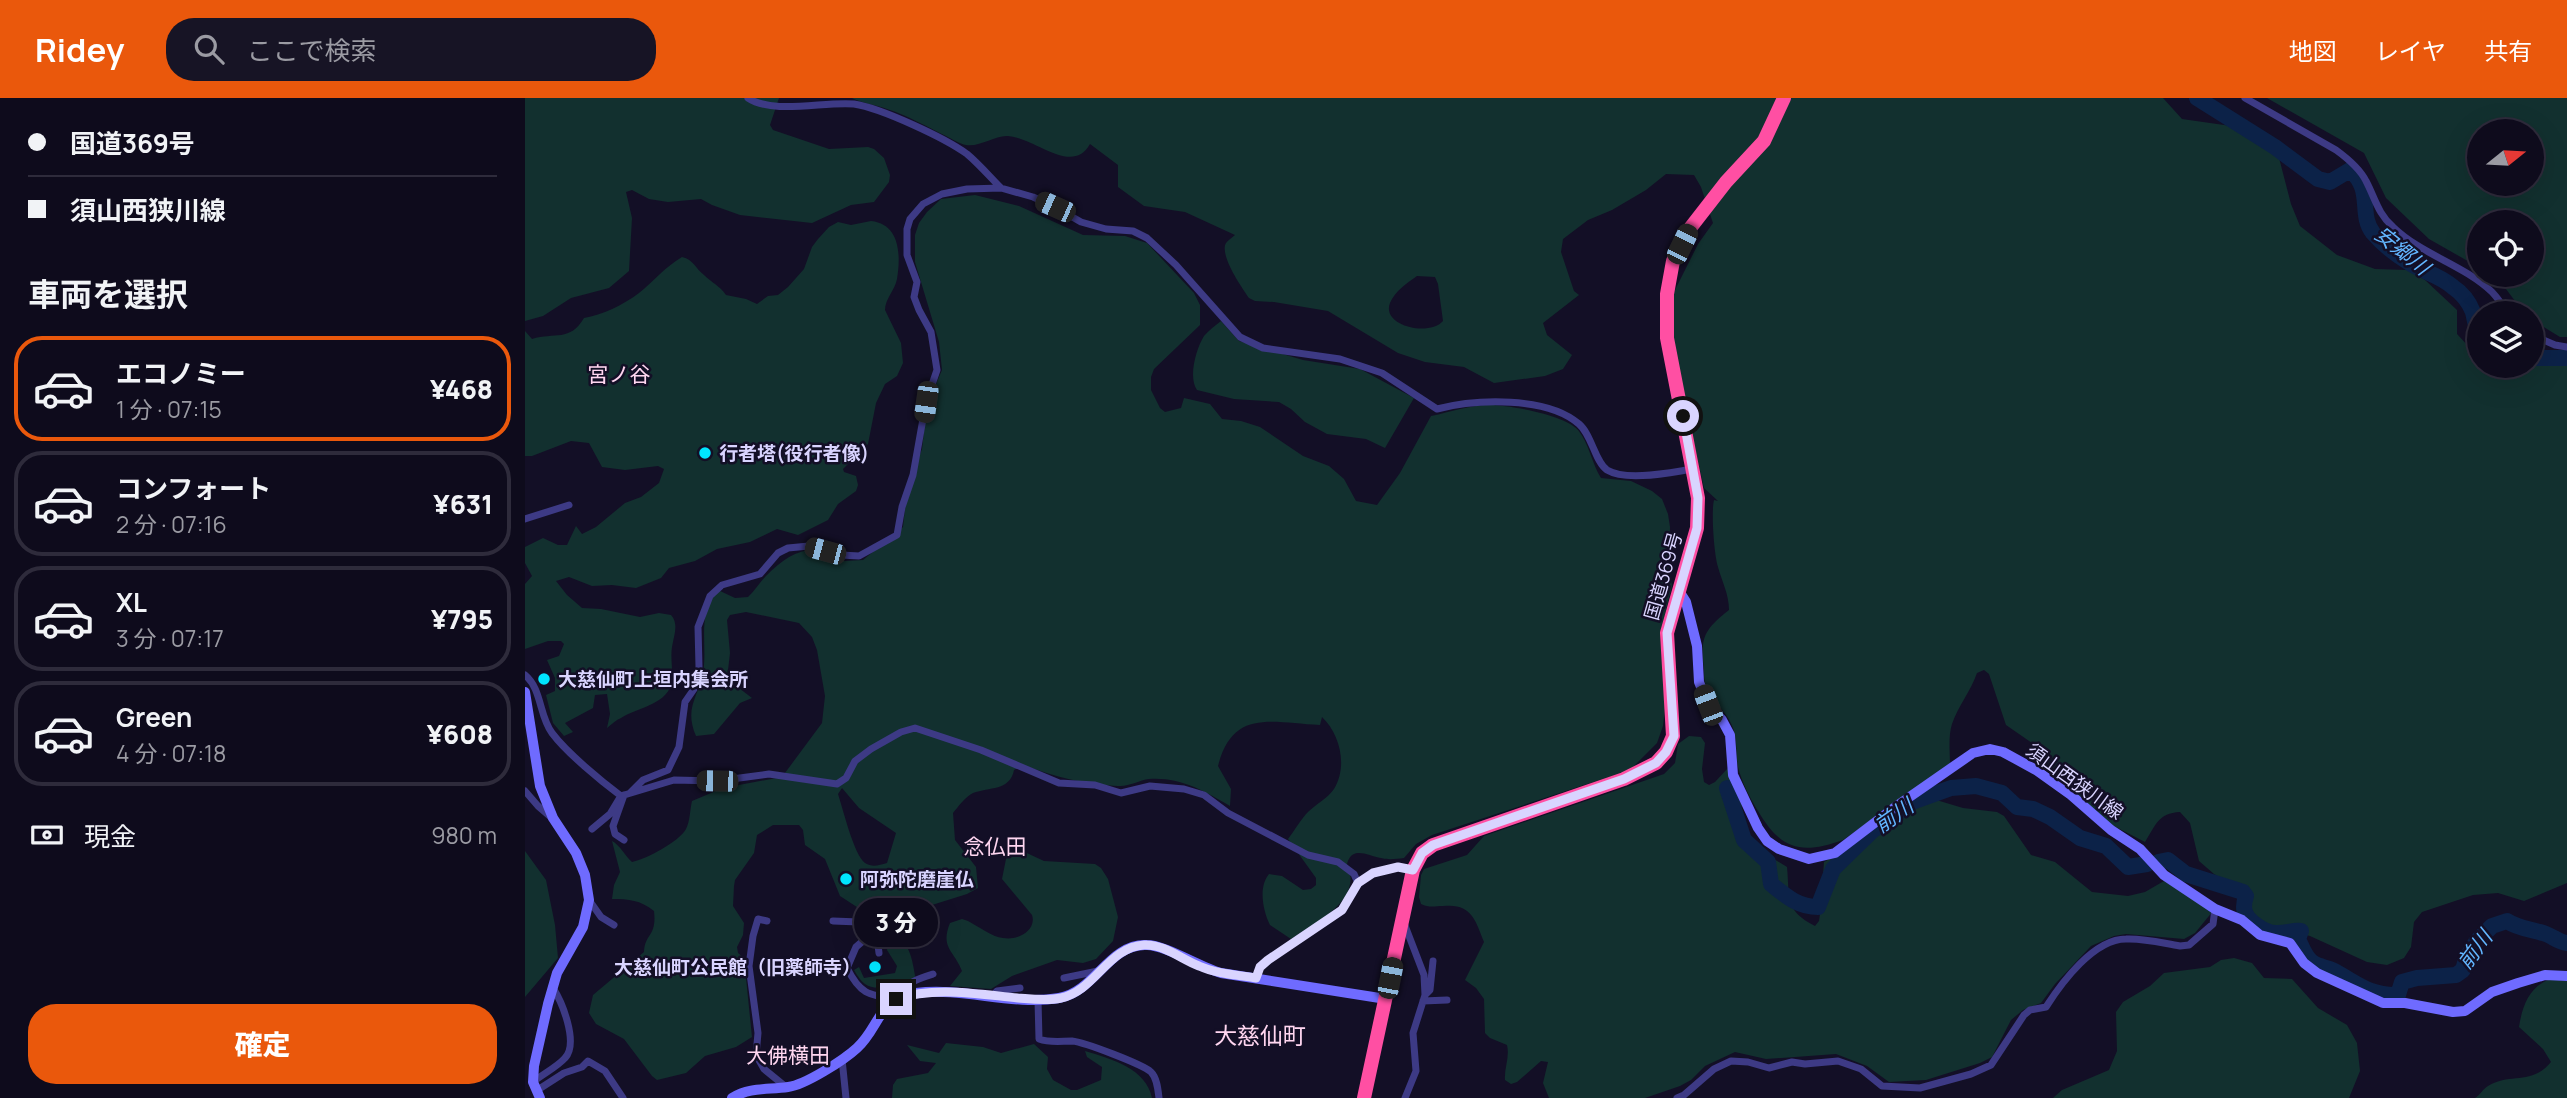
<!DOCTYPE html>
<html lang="ja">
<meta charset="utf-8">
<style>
:root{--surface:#0e0b1c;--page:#171425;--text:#f1f3f6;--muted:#9b9ba3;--line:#2e2b3b;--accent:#ea580c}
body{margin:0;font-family:Manrope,"Noto Sans JP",sans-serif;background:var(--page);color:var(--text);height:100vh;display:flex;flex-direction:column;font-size:26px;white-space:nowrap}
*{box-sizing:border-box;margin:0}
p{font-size:23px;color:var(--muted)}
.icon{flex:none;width:38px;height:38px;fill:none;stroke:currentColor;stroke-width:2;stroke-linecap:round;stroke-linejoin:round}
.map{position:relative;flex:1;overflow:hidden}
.side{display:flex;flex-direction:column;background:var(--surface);width:525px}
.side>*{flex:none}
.guide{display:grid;align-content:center;height:154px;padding:0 28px;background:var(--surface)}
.needle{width:46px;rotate:72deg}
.buttons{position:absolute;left:1942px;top:21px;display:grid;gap:14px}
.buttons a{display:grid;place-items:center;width:77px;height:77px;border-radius:50%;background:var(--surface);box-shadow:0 7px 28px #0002,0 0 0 2px var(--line);font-size:35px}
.end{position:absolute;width:32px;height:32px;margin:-16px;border:9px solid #d9d4ff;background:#111;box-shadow:0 0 0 4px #111}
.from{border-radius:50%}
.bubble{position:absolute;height:49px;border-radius:24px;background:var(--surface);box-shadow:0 7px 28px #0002,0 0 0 2px var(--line);font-size:23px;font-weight:800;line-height:49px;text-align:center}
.car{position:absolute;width:21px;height:42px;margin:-21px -10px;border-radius:9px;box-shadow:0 0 5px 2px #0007;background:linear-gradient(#222 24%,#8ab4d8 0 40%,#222 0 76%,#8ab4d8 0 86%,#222 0)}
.guide b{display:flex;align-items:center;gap:24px;height:66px;font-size:26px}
.guide b+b{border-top:2px solid var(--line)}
.guide i{width:18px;height:18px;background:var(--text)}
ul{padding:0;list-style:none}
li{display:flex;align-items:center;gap:21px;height:105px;margin:0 14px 10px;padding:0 14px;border:4px solid var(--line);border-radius:28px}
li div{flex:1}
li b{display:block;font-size:26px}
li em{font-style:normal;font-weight:800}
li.active{border-color:var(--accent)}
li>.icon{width:63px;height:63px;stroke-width:1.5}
h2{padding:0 28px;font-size:32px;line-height:84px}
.pay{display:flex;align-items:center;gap:18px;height:77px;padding:0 28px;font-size:26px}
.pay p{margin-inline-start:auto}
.primary-button{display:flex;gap:14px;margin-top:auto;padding:14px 28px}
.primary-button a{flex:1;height:80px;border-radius:28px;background:var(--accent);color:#fff;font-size:28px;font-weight:800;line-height:80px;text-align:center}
header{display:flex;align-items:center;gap:42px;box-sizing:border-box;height:98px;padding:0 35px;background:var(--accent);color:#fff}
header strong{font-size:33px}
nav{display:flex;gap:38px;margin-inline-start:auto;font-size:24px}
.search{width:490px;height:63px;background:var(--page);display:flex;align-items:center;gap:18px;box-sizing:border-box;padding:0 24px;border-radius:28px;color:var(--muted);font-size:26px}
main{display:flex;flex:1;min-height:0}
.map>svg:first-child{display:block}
.green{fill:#12302f;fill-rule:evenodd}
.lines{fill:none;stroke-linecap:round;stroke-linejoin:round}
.river{stroke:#0c2248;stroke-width:16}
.street{stroke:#3d3a85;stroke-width:7}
.secondary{stroke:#6f6bff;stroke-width:10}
.highway{stroke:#ff4fa3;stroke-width:14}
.route{stroke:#d9d4ff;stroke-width:9}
.poi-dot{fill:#00e5ff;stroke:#130f26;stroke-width:2.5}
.labels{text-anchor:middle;stroke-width:5;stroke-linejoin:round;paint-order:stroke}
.poi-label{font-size:19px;font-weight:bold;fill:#d9d4ff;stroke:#130f26;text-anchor:start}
.street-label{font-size:19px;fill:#d9d4ff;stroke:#130f26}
.water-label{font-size:21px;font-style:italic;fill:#62b6ff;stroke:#130f26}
.neighbourhood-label{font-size:21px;fill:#ffd6f0;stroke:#130f26}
.quarter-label{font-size:23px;fill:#ffd6f0;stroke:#130f26}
</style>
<header>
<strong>Ridey</strong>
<div class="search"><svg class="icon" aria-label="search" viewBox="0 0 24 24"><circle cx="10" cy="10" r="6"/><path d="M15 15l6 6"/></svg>ここで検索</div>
<nav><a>地図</a><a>レイヤ</a><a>共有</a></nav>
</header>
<main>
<section class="side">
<div class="guide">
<b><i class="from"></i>国道369号</b>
<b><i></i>須山西狭川線</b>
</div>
<h2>車両を選択</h2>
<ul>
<li class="active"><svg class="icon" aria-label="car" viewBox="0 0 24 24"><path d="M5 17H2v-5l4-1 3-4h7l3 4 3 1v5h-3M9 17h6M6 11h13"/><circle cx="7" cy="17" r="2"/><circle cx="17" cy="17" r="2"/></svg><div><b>エコノミー</b><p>1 分 · 07:15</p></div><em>¥468</em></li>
<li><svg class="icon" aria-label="car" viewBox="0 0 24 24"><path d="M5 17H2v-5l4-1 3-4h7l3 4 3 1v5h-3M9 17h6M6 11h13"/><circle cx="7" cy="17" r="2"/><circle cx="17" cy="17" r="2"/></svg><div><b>コンフォート</b><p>2 分 · 07:16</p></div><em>¥631</em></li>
<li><svg class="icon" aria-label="car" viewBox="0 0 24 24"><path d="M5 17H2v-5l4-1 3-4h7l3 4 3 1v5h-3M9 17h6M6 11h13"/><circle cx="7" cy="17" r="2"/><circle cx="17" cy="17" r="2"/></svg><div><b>XL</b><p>3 分 · 07:17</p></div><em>¥795</em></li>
<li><svg class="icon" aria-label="car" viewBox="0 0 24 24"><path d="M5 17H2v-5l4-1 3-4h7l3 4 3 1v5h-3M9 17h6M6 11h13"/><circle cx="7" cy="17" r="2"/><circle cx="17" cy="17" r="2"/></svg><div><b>Green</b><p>4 分 · 07:18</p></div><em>¥608</em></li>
</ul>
<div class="pay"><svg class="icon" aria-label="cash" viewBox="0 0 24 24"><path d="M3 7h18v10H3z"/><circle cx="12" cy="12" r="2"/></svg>現金<p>980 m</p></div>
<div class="primary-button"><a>確定</a></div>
</section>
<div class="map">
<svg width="2042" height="1000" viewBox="0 0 2042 1000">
<rect width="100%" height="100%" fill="#130f26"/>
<path class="green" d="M0 0H254L245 27 248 32 304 51 343 49 349 51 359 60 365 77 364 84 349 104 326 107 287 125 215 117 187 107 176 101 143 104 124 101 107 92 101 94 107 120 104 173 84 190 46 200 18 218 0 223Z
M327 0H1638L1657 21 1706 28 1753 56 1766 106 1775 128 1812 157 1850 171 1882 172 1900 182 1932 212V236L1945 250 1955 253V268C1986 268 2012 269 2042 266V785L1999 803 1973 795 1948 797 1897 814 1889 824 1886 849 1879 860 1862 867 1842 864 1785 838 1740 827 1735 824 1712 790 1689 776 1674 763 1665 725 1655 714C1633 715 1631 727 1620 744L1583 725 1516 666 1507 645 1481 627 1464 576 1459 572 1452 575C1446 593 1433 608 1427 626 1423 638 1425 654 1425 667L1318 742C1276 757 1256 752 1233 713 1225 700 1217 685 1213 669 1211 659 1212 648 1210 637 1207 619 1191 607 1183 592 1179 586 1179 578 1179 571 1175 539 1179 532 1204 512 1204 496 1197 484 1193 469 1189 456 1186 414 1189 402L1193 403 1179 390 1149 254V194L1173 146 1188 125 1176 89 1169 77 1141 76 1121 92 1087 112 1063 122 1038 141 1036 154 1049 193 1054 197 1018 225 1022 237 1047 257 1038 271 1020 278 969 285 939 269 900 264 873 255 803 213 749 204 730 203 724 200C717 190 694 157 701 145 703 142 707 140 710 137L660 114 619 108 593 89V67L565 46C547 78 511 40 483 38 470 37 456 49 441 47 435 46 427 41 421 38 402 29 382 17 362 11 351 7 336 5 327 0ZM892 178 910 179 913 186 918 223C904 239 856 228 865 205 870 193 882 185 892 178Z
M1742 0H2042V239H2035L2007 222V215H1999L1972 179 1967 177H2007V124H1955V170L1904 141 1861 100 1839 55ZM1955 33H2007V86H1955Z
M450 97 494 108 558 137 600 138 622 145 669 195 675 207V227L629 271 626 279V292L635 310 640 314 656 310 659 300 685 306 697 321 716 323 735 329 778 358 804 368 819 381 831 403 852 407 875 375 906 318C926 314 944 307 965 307 984 307 1040 317 1053 332 1064 345 1067 366 1076 380L1106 383 1127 393 1137 401 1143 416 1145 429 1144 468 1147 488 1135 536 1140 609 1138 628 1132 645 1105 672 907 737 891 746 879 760C871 761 863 762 856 760 843 758 827 747 822 766 839 802 791 824 766 841L745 827C738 813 733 789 744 776L757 778 778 792 786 791 791 787V780L763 741C770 732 776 721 783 714 791 706 802 701 809 691 823 668 815 636 797 619L795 627C747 625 708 610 693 668L706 691 705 708C679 693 656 679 624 681 614 682 604 689 593 688 560 687 528 678 498 667L489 672C485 693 464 689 448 695 440 699 433 709 428 715L430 742 451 769 453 790 442 796 372 818 338 813 315 798 300 761 280 747 278 732 274 727H248L232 737 229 755 210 782 209 788 208 808 219 825 218 837 212 849 213 855 219 860 227 939 211 949 180 958 161 975 132 982 127 978 99 941 71 926 64 915 68 897 119 854C120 835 132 839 129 813 115 802 104 801 87 801L89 787 95 774 87 743C95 747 100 758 107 764 121 761 154 744 161 731 165 724 165 711 167 703L198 690 257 679 297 625 300 598 292 552 287 539 274 525 221 514 205 517 202 522 205 555 202 581 227 600 215 605 189 636 171 638C159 610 173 600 178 575 183 546 171 516 193 492L210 500 223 499C230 493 234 485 241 478 264 454 290 441 319 463L338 462 378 429 382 392 397 351 402 307 417 272 414 244 390 164V137L394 125 402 114 416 101ZM317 690 334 710 371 735 362 765C354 767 348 770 340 765 329 757 318 711 313 696Z
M346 123C375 126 376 157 372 181 370 192 360 201 360 212L376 245 378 265 372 278 360 286 351 305 343 346 318 371 319 374 331 378 333 387 331 393 313 406 303 422 273 437 252 431 225 444 192 451 170 463 144 470 136 480 111 490 87 487 67 488 44 479 31 483 42 497 57 510 76 511 115 519 134 515 146 517C154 526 149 537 147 549 145 561 149 577 146 587 140 607 111 610 96 620 91 622 87 626 82 630L85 616 82 596 70 597 68 610 40 625 48 634 39 638 28 625 21 597 30 593V580L22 562 34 558 39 546 36 543H23L0 551V486L7 478 0 465V449L18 440 33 447H42L51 428 57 436 71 429 100 405 116 399 134 385 139 371 133 368 100 372 77 369 64 345 46 343 7 358H0V233L7 241C30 234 45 244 59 220 77 217 98 207 114 195 129 183 140 169 157 159 169 162 170 170 179 177 187 185 194 187 201 197L221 201 232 206 243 198 253 197 263 189 279 171 287 149 293 141 304 129 313 124 326 127Z
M696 223 714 243 778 262 835 271 889 300 860 350 841 341 802 336 780 324 766 311 754 304 709 301 672 292C663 279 671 251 679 238 684 232 691 227 696 223Z
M1164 638 1176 639 1180 645 1177 671 1179 684 1184 687 1190 684 1203 670 1217 708C1192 730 1246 759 1262 769 1265 800 1259 812 1290 828L1294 823 1295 816 1299 764 1345 737 1359 723 1395 701H1408L1438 710 1472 714 1479 718 1506 757 1530 764 1567 794 1603 798 1620 794 1639 783 1688 813 1670 835 1659 841 1601 836 1589 838 1566 848 1530 886 1516 905 1498 912 1486 922 1467 959 1455 965 1401 982 1364 984 1342 968 1311 956 1241 961 1210 954 1180 968 1166 982 1155 988 1120 1000H1024L1018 985 1023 964 1016 963 992 984 986 986 980 982C979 970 985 959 982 947L965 940 960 935 959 901 951 890 940 882 959 844C950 821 946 805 918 808 910 808 904 810 896 806L894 799 896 777 899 771 942 757 959 738 1139 676 1150 665 1153 646Z
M491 750 519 763 570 766 576 770 583 781 593 819 588 843 571 861 558 865 532 862 487 878 466 891 425 888 437 873C429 852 415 850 425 825L437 821 443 823C453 828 467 839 478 840 493 843 512 832 507 817L477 781 481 761Z
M0 753 21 782 30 827 33 860 0 899Z
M374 842C387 848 388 869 391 882 384 888 377 887 369 888 348 891 340 892 329 872L334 869 339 880 370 875 372 868 362 852 363 846Z
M1709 860 1727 865 1739 880 1767 881 1793 910 1822 927 1832 945 1835 973 1824 1000H1528L1537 992 1584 972 1592 953 1591 914 1598 904 1625 888 1639 875 1685 869 1696 862Z
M2026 881 2042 883V1000H1950C1955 997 1958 991 1963 988 1986 974 2006 988 2026 964L2018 951 1994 929C1997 909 2004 888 2026 881Z
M421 945 458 949 476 955 509 946 523 959 522 971 528 982 546 992H552L576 982 577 969 562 959 560 953C586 961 621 970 627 1000H367L368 987 372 981 403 975 411 965 395 963 382 947 414 955Z"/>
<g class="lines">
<path class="river" d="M1672 0 1750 49 1793 81 1805 84 1825 72C1849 92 1833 116 1848 135 1858 147 1873 158 1886 166 1899 174 1916 178 1928 189 1937 195 1944 204 1948 214 1950 221 1949 227 1955 233
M2007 260H2042
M1202 690 1219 742 1243 764 1246 786C1261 798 1273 809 1293 809L1308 771 1347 733 1387 704 1426 690 1451 688 1477 695 1492 709 1508 711 1525 719 1555 740 1581 748 1603 769 1622 766
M1633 764 1643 762 1661 776 1718 794 1721 798C1720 801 1719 805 1719 809 1719 822 1741 836 1753 835 1762 835 1768 832 1776 833L1773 841C1777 849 1780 859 1787 864 1793 869 1801 869 1807 872 1831 884 1843 898 1873 897L1877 884 1892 880 1931 877 1938 872 1941 861 1951 844 1967 828 1982 823C1994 831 2007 831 2021 836 2029 839 2033 844 2042 845"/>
<path class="street" d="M223 0C248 17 300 3 329 6 356 10 420 40 442 56 454 66 465 79 476 90
M1720 0 1811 52C1822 60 1835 71 1841 83 1850 100 1853 116 1868 129 1897 157 1939 167 1967 194 1973 200 1978 209 1984 215
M2007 237 2030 247 2042 249
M0 421 44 407
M0 577C17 591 14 618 27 635 42 655 76 683 96 698L149 682 192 683 244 676 312 686 321 680 330 663 346 651 376 634 390 630 456 652 534 685 570 687 596 695 625 688 659 691 679 697 703 715 783 757 813 764 829 776 833 785
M0 693 13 708 27 720
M105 695 118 682 143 672 154 649 160 604 169 591 174 569 173 529 185 498 197 487 235 476 253 455 263 450 284 448 316 457 334 458 372 437 377 409 388 377 401 304 412 272 406 234 394 212 389 199 392 184 382 157V131L385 121 398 106 417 96 442 91 476 90 508 99 530 109 556 124 581 131 608 133 622 140 651 167 715 239 738 250 815 261 857 275 912 311C951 301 1022 298 1054 326 1067 337 1070 364 1082 372 1102 384 1147 374 1168 371
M67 731 85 716 94 701
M99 742 90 736 88 728 99 697
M64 802 76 819 89 827
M242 823 233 821 228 838 224 868 233 935 231 957 239 971 261 989
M308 823 334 824 346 836
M361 823 331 849 322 870C335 896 343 897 371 901 379 885 392 881 408 876
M879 825 899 877 900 897 888 935 891 973 880 1000
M351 831 354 855
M539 880 573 873
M731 880 735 869 743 862 817 812 833 785 848 775 873 769 888 772
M900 897 905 892 908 863
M468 898 472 893 495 890
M513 902 514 941C525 945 536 943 547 943 559 944 617 966 626 974 632 980 633 991 634 1000
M898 903 922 902
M317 961 321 1000
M8 984C18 976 32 969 40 960 54 945 37 904 28 890
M11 993 39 975 57 969 63 963 80 973 98 1000
M1152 1000 1159 997 1189 971 1206 963 1223 964 1244 970 1267 964 1280 966 1313 963 1336 971 1357 988 1395 990 1446 976 1466 967 1499 917 1505 912 1521 909C1537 884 1569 841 1601 841 1619 840 1637 845 1655 848L1664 847 1688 826 1690 811"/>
<path class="secondary" d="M1154 493 1161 504 1172 548 1174 584 1183 607 1197 622 1205 637 1208 677 1233 730 1242 743 1254 751 1284 761 1310 755 1373 707 1448 655 1465 651 1478 654 1511 672 1546 697 1586 732 1615 751 1639 777 1690 811 1717 822 1735 837 1765 845 1779 865 1792 875 1858 905H1880L1928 914 1940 913 1967 894 1993 885 2020 877 2042 878
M0 594 15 688 28 720 51 755 60 777 64 802 58 829 32 875 23 906 9 968 8 984 15 1000
M207 1000C225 989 243 992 263 989 280 987 319 962 332 950 355 929 353 900 391 895 438 889 488 908 534 900 570 894 584 845 622 847 640 847 675 869 696 875L861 901"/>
<path class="highway" d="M839 1000 888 772 897 755 908 747 1099 681 1131 665 1141 654 1148 638 1142 535 1172 430 1173 400 1142 240V196L1148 163 1166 129 1201 84 1239 43 1259 0"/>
</g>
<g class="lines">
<path class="route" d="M371 901C410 888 452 896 493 900 507 901 522 903 536 900 570 893 583 849 619 847 639 846 656 861 674 868 692 876 712 877 731 880L735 869 743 862 817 812 833 785 848 775 873 769 888 772 897 755 908 747 1099 681 1131 665 1141 654 1149 638 1142 535 1172 430 1173 400 1158 318"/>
</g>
<g class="poi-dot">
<circle cx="180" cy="355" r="7"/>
<circle cx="19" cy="581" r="7"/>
<circle cx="321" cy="781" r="7"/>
<circle cx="350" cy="869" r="7"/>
</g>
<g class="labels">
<g class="poi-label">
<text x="194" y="362">行者塔(役行者像)</text>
<text x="33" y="588">大慈仙町上垣内集会所</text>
<text x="335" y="788">阿弥陀磨崖仏</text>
<text x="336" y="876" text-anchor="end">大慈仙町公民館（旧薬師寺）</text>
</g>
<g class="street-label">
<text transform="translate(1138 478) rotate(-74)" y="7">国道369号</text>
<text transform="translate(1550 683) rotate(36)" y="7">須山西狭川線</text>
</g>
<g class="water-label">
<text transform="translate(1877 153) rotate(39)" y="7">安郷川</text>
<text transform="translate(1369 718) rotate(-35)" y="7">前川</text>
<text transform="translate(1950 852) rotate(-53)" y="7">前川</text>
</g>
<g class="neighbourhood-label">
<text x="94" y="284">宮ノ谷</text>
<text x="470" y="756">念仏田</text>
<text x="263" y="965">大佛横田</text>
</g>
<g class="quarter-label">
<text x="735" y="946">大慈仙町</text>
</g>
</g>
</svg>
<div class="buttons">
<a><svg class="needle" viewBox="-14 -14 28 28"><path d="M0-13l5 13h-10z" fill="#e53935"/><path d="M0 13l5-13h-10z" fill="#9b9ba3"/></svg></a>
<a><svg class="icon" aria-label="locate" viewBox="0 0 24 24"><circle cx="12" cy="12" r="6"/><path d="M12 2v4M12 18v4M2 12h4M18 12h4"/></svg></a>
<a><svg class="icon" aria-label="layers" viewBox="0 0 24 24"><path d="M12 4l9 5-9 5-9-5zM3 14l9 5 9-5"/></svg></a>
</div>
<i class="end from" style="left:1158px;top:318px"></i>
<i class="end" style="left:371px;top:901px"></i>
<div class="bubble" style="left:329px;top:800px;width:84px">3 分</div>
<i class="car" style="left:530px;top:109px;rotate:294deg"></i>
<i class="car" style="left:1157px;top:146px;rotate:26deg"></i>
<i class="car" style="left:401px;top:304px;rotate:188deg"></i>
<i class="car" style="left:300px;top:453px;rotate:285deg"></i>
<i class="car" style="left:1183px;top:607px;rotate:339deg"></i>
<i class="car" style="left:192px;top:683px;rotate:271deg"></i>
<i class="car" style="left:865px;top:880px;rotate:11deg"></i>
</div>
</main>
